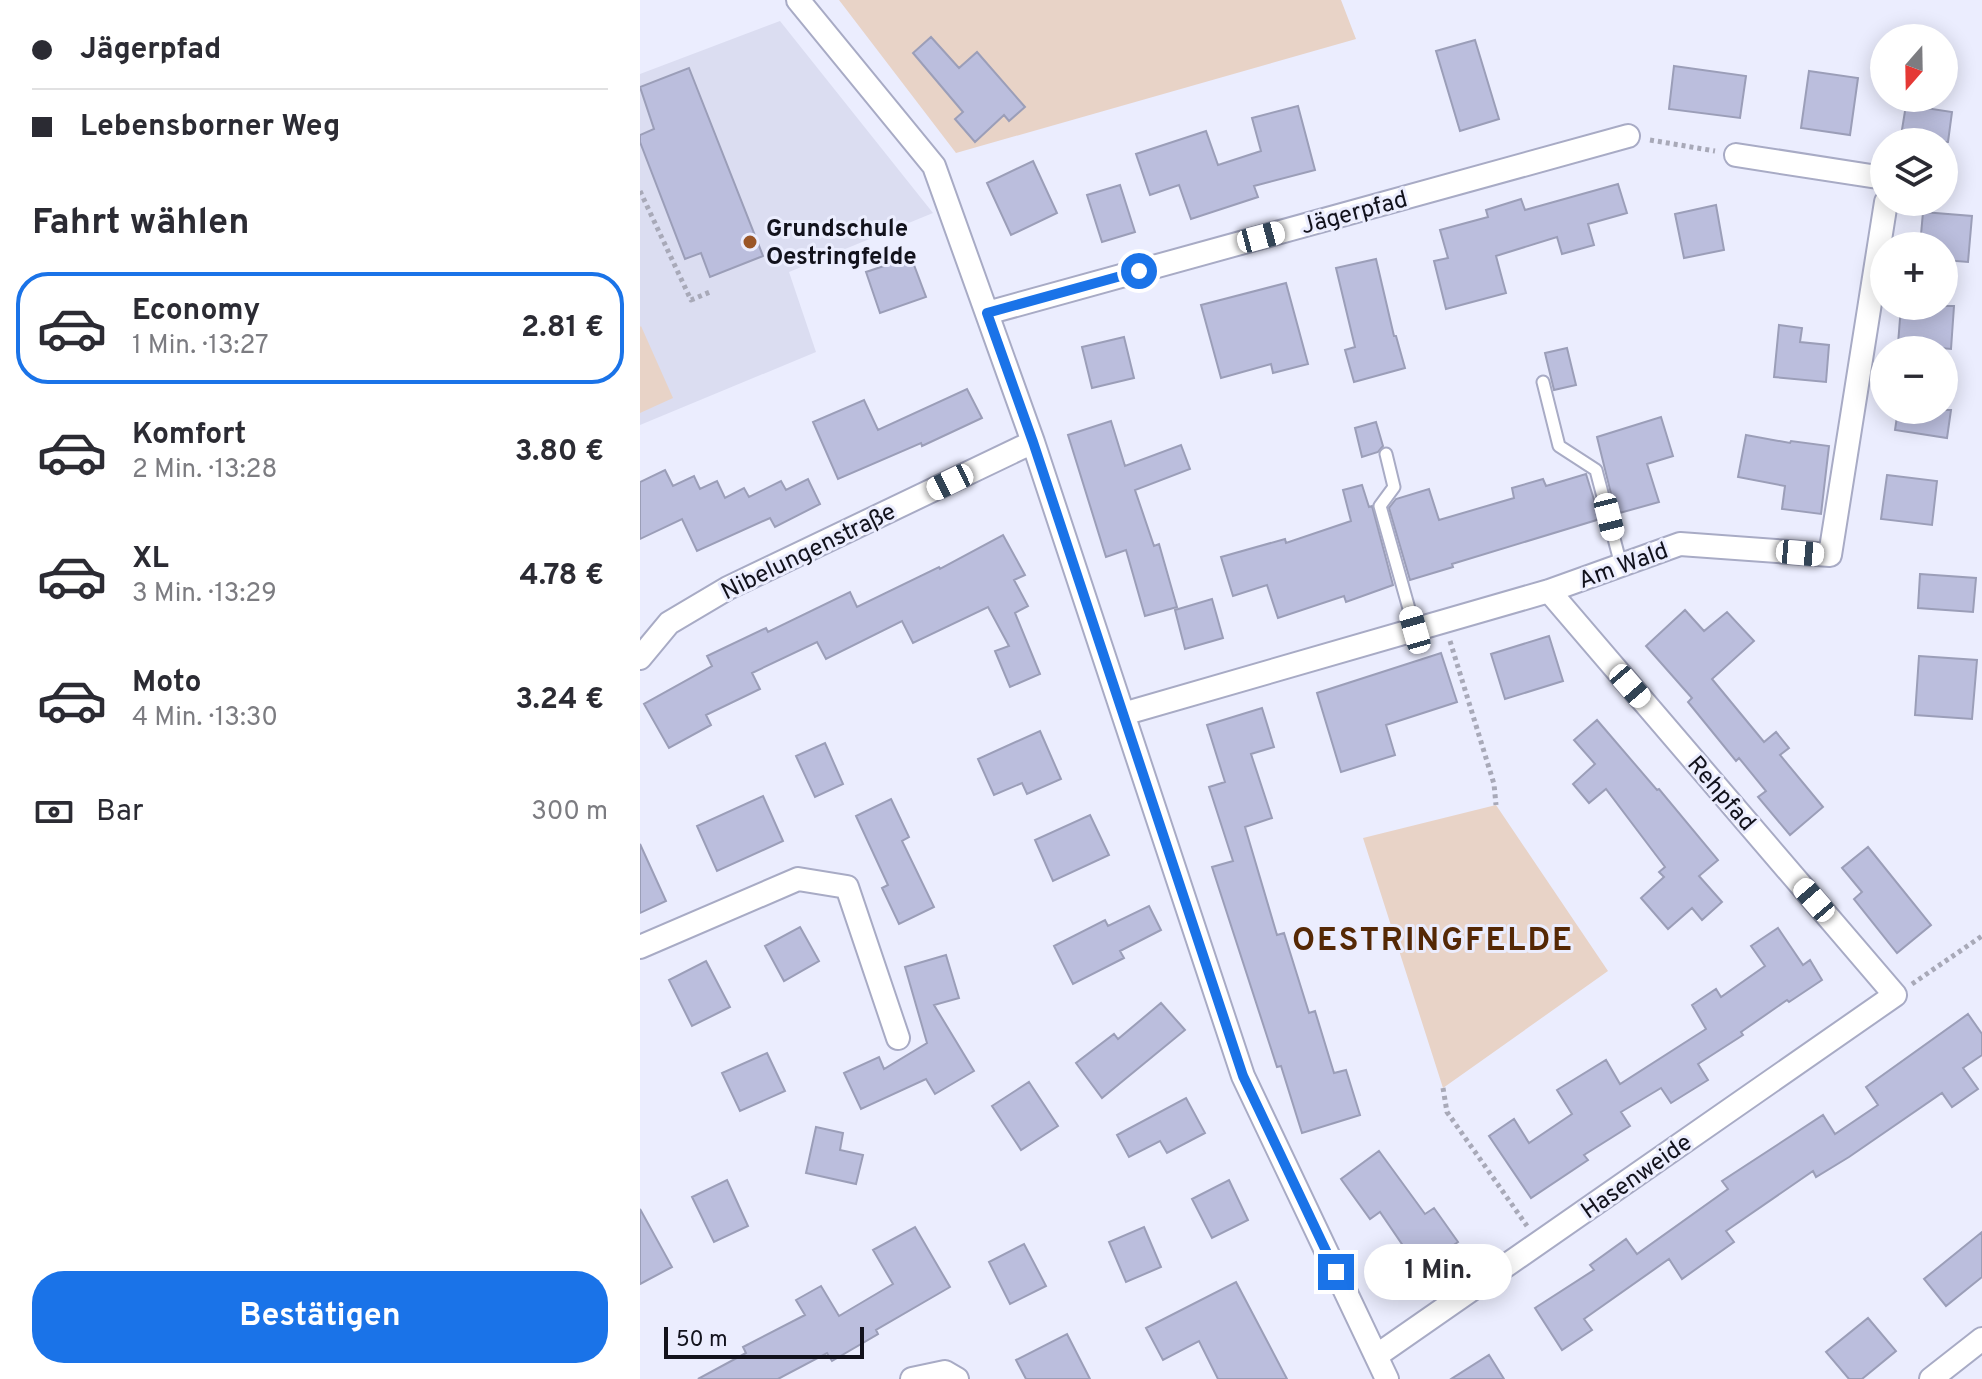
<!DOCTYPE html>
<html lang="de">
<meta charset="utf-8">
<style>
:root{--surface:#fff;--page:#f7f7f7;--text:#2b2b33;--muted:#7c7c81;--line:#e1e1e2;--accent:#1a73e8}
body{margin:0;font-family:Overpass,sans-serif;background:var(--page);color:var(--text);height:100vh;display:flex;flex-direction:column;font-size:30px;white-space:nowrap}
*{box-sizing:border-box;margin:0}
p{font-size:26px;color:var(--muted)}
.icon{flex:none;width:44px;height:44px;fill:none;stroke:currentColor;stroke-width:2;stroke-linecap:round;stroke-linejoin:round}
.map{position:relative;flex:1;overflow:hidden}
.side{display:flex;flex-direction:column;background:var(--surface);width:640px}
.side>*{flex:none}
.guide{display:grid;align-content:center;height:176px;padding:0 32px;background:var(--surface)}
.needle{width:52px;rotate:200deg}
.buttons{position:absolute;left:1230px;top:24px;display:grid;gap:16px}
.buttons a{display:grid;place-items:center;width:88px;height:88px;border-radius:50%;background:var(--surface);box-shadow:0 4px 20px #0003;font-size:40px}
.scale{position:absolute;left:24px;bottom:20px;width:200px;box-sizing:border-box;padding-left:8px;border:4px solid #12121c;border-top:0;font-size:22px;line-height:28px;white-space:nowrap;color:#12121c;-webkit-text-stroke:6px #ebedfe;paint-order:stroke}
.end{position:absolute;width:36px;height:36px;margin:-18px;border:10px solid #1a73e8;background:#fff;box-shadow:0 0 0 4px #fff}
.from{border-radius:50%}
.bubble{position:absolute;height:56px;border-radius:28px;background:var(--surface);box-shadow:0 4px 20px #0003;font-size:26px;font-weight:700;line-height:56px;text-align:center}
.car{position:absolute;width:24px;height:48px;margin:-24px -12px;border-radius:10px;box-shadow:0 0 6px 2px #0007;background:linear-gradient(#fff 24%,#345 0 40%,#fff 0 76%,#345 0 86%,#fff 0)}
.guide b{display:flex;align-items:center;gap:28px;height:76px;font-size:30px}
.guide b+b{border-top:2px solid var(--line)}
.guide i{width:20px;height:20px;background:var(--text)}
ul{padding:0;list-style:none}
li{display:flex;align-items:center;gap:24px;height:112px;margin:0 16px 12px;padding:0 16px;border:4px solid transparent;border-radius:32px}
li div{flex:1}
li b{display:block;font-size:30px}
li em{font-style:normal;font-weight:700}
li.on{border-color:var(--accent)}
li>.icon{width:72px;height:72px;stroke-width:1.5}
h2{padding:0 32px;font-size:36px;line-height:96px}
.pay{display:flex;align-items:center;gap:20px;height:88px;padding:0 32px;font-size:30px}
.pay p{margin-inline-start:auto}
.cta{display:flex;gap:16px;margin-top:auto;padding:16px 32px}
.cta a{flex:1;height:92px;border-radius:32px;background:var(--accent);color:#fff;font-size:32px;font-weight:700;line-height:92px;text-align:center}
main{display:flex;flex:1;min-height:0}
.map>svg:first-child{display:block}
.built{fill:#dbddf1}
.green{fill:#e8d3c7}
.building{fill:#bbbedd;stroke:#9b9eb8;stroke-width:2}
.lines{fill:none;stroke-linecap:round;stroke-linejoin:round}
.lane-casing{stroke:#a8abc5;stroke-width:15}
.street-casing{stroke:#a8abc5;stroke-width:26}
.path{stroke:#a8a9b8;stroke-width:5;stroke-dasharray:4 4;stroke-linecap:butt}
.lane{stroke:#fff;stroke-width:11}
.street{stroke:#fff;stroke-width:22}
.route{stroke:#1a73e8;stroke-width:10}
.poi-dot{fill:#9a5628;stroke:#ebedfe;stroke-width:3}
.labels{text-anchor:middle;stroke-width:6;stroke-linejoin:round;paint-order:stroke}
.street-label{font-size:24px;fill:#12121c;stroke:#ebedfe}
.poi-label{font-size:24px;font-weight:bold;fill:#12121c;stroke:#ebedfe;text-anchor:start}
.district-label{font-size:32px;font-weight:bold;letter-spacing:2px;fill:#552805;stroke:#ebedfe}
</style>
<main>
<section class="side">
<div class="guide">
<b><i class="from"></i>Jägerpfad</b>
<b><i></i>Lebensborner Weg</b>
</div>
<h2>Fahrt wählen</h2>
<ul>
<li class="on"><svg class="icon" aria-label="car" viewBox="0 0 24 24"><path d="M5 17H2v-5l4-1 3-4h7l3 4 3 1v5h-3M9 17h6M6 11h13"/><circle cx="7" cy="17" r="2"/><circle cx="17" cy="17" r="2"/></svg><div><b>Economy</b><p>1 Min. · 13:27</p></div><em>2.81 €</em></li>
<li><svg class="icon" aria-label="car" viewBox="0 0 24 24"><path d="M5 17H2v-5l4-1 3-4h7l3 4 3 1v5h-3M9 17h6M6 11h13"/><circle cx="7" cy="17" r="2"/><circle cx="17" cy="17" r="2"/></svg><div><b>Komfort</b><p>2 Min. · 13:28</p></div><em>3.80 €</em></li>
<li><svg class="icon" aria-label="car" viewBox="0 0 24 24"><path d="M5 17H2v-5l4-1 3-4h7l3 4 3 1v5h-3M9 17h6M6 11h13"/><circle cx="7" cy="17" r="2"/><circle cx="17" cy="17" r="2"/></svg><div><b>XL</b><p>3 Min. · 13:29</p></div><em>4.78 €</em></li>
<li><svg class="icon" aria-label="car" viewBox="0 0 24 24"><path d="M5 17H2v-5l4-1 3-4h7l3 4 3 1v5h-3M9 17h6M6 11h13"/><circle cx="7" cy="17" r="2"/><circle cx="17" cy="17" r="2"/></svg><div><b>Moto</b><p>4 Min. · 13:30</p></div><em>3.24 €</em></li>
</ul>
<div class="pay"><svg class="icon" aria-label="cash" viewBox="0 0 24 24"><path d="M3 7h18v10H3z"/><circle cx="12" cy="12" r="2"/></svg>Bar<p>300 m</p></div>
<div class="cta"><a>Bestätigen</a></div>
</section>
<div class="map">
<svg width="1342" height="1379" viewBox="0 0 1342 1379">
<rect width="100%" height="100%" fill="#ebedfe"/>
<path class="built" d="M140 21 293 213 149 272 176 352 0 425V74Z"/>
<path class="green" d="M199 0H701L716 39 316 153Z
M1 326 33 398 0 413V327Z
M856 805 968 971 803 1088 723 838Z"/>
<path class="building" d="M291 37 319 68 337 52 385 107 369 121 364 115 335 142 315 119 323 112 273 53Z
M835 40 859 119 820 131 796 51Z
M1034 66 1106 76 1100 118 1029 109Z
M49 68 123 256 70 277 61 253 45 259 0 142V135L14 129 0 87Z
M1169 71 1218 78 1210 135 1161 128Z
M1266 105 1312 112 1308 142H1260Z
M658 106 675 170 614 186 618 197 551 219 539 185 510 195 496 154 566 131 578 165 621 151 612 118Z
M393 161 417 213 371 235 347 183Z
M978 184 987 213 948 224 954 245 922 254 917 237 856 256 866 293 806 309 794 261 808 258 800 230 848 217 846 210 881 199 885 210Z
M480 185 495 232 462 242 447 195Z
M1076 205 1084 250 1044 258 1035 214Z
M1283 212 1332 216 1328 262 1304 260V246H1280Z
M271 257 286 297 240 313 226 272Z
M736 259 754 336H756L765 368 714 382 705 350 715 347 696 268Z
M646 283 668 364 633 373 631 364 581 378 561 305Z
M1261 306H1314L1311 349 1258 344Z
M1139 325 1162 328 1160 342 1189 345 1186 382 1134 377Z
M484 337 494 378 452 388 442 347Z
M927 348 936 385 914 390 905 353Z
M327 389 342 418 282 446 281 443 198 479 173 422 224 400 238 430Z
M1258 410H1311L1307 438 1255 430Z
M1021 417 1033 456 1007 464 1019 502 976 514 957 437Z
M471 421 485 466 541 445 550 469 495 490 514 546 519 544 537 607 505 616 486 550 466 557 428 435Z
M736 422 743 446 738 452 722 457 715 428Z
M1106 435 1150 443 1151 441 1189 446 1181 514 1142 509 1145 486 1098 477Z
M25 470 33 486 54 476 60 489 77 481 85 498 104 488 109 497 141 481 146 490 168 479 180 504 135 527 130 518 57 551 42 519 0 539V482Z
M946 474 960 519 812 564 813 567 770 580 749 508 756 499 789 489 799 520 874 498 872 488 903 479 906 486Z
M1247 475 1297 481 1292 525 1241 519Z
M722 485 729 507 732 506 753 585 706 602 704 596 638 618 627 585 593 596 581 557 645 539 646 543 711 521 703 490Z
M363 535 385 575 374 580 388 606 375 613 400 674 370 687 355 651 369 646 348 607 273 643 262 621 186 659 177 642 112 673 120 689 66 715 71 725 29 748 4 704 72 666 67 656 126 628 128 632 210 592 217 607 299 567 300 569Z
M1280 574 1336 578 1333 612 1278 608Z
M572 599 583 638 545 649 535 610Z
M1045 610 1064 631 1087 612 1114 641 1072 679 1124 742 1136 732 1149 748 1140 755 1183 807 1150 835 1118 797 1126 791 1099 758 1096 761 1048 702 1052 698 1006 646Z
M909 636 923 681 865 699 851 654Z
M801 653 817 702 746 725 755 755 701 772 677 693Z
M1279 656 1337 660 1332 719 1275 715Z
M622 708 634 747 611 754 632 818 605 827 637 935 644 933 669 1013 675 1011 694 1073 706 1070 720 1115 662 1133 641 1066 637 1067 572 867 593 861 569 787 585 782 567 725Z
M957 720 1017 790 1019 789 1078 860 1059 876 1082 902 1062 920 1052 908 1028 929 1001 898 1024 877 1019 872 1025 867 966 789 949 803 933 784 955 764 934 740Z
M400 731 421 779 387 794 382 783 354 795 338 759Z
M185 743 203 784 175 797 156 756Z
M123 796 143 841 77 871 57 826Z
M251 799 269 837 262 841 294 907 259 924 242 888 248 885 216 816Z
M450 815 469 855 413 881 395 840Z
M0 844 26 901 0 913Z
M1228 847 1291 925 1257 953 1214 899 1222 892 1202 868Z
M509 906 521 930 480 951 484 958 433 984 414 946 465 920 468 926Z
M160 927 179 961 144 981 125 946Z
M1138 928 1163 965 1170 960 1182 980 1149 1002 1147 1000 1101 1032 1103 1035 1058 1064 1068 1080 1031 1103 1021 1088 981 1112 990 1126 944 1155 948 1160 891 1198 849 1136 874 1119 889 1143 932 1114 917 1090 966 1060 980 1084 1066 1029 1052 1005 1076 989 1081 997 1125 966 1111 946Z
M306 955 319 998 294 1005 334 1071 295 1094 286 1079 221 1109 204 1073 239 1057 244 1069 287 1043 265 967Z
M66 961 90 1007 52 1026 29 980Z
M521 1003 545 1030 462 1098 436 1063 474 1034 478 1039Z
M1328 1014 1342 1034V1055L1323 1068 1338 1089 1312 1107 1302 1093 1209 1157 1176 1177 1173 1171 1086 1231 1094 1242 1042 1279 1029 1259 944 1319 952 1330 922 1350 895 1308 954 1270 950 1265 986 1239 997 1254 1088 1189 1082 1181 1183 1115 1195 1134 1238 1105 1226 1087Z
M127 1053 145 1091 100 1111 82 1073Z
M389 1082 418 1126 381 1150 352 1106Z
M546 1098 565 1133 527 1153 520 1141 489 1157 477 1135Z
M176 1127 203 1133 200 1150 223 1155 216 1184 166 1173Z
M739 1151 785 1214 794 1208 818 1242 779 1269 740 1212 730 1219 701 1179Z
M87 1180 108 1226 74 1242 52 1197Z
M589 1180 608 1220 572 1238 552 1199Z
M0 1209 32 1267 0 1284Z
M275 1227 310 1287 236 1330 238 1334 192 1361 187 1353 138 1379H58L106 1353 103 1347 165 1315 156 1300 181 1286 199 1316 253 1284 233 1250Z
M504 1227 521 1267 486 1282 469 1242Z
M1342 1232V1277L1306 1306 1284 1279Z
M384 1244 406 1286 370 1304 349 1262Z
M596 1282 647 1379H578L559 1341 523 1360 506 1328Z
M1228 1318 1256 1351 1222 1379H1209L1186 1352Z
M427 1334 450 1379H386L376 1360Z
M849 1355 864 1379H811Z"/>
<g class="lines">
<g class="lane-casing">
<path id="lane" d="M903 382 919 446 956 470 981 565
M746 454 754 487 740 506 775 630"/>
</g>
<g class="street-casing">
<path id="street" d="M158 0 294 166 393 442 603 1076 747 1379
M1096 155 1244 178
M347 313 988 136
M0 658 29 623 88 588 393 442
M483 714 909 591 1040 544 1190 555 1246 202
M0 947 158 879 207 887 258 1038
M736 1356 1255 995 909 591
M272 1379 305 1372 317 1379
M1291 1379 1342 1339"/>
</g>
<path class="path" d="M1010 140 1075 151
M0 191 51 300 70 292
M810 641 854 784 856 805
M1272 984 1342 936
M803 1088 807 1112 887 1226"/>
<use href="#lane" class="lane"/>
<use href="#street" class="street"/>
</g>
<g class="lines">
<path class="route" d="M499 271 347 313 393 442 603 1076 696 1272"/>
</g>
<circle class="poi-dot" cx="110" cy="242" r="8"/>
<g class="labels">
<g class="street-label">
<text transform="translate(714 212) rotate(-15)" y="8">Jägerpfad</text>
<text transform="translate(168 551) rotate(-26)" y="8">Nibelungenstraße</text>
<text transform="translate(983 565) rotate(-20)" y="8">Am Wald</text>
<text transform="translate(1082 793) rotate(49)" y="8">Rehpfad</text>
<text transform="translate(996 1176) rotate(-35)" y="8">Hasenweide</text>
</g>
<g class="poi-label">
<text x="126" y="236">Grundschule<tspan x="126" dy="28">Oestringfelde</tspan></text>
</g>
<g class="district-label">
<text x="793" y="950">OESTRINGFELDE</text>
</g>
</g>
</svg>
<div class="buttons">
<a><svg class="needle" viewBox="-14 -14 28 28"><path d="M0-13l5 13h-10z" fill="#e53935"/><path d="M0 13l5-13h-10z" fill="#7c7c81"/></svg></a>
<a><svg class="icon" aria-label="layers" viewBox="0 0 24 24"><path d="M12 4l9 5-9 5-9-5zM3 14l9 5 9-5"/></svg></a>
<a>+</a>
<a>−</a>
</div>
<div class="scale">50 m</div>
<i class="end from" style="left:499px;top:271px"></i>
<i class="end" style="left:696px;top:1272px"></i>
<div class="bubble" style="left:724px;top:1244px;width:148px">1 Min.</div>
<i class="car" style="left:621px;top:237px;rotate:75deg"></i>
<i class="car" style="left:310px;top:482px;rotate:244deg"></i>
<i class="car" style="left:969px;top:517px;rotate:166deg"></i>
<i class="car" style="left:1160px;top:553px;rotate:95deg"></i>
<i class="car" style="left:775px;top:630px;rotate:344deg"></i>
<i class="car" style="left:990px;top:686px;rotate:139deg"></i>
<i class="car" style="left:1174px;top:900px;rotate:319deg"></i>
</div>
</main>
